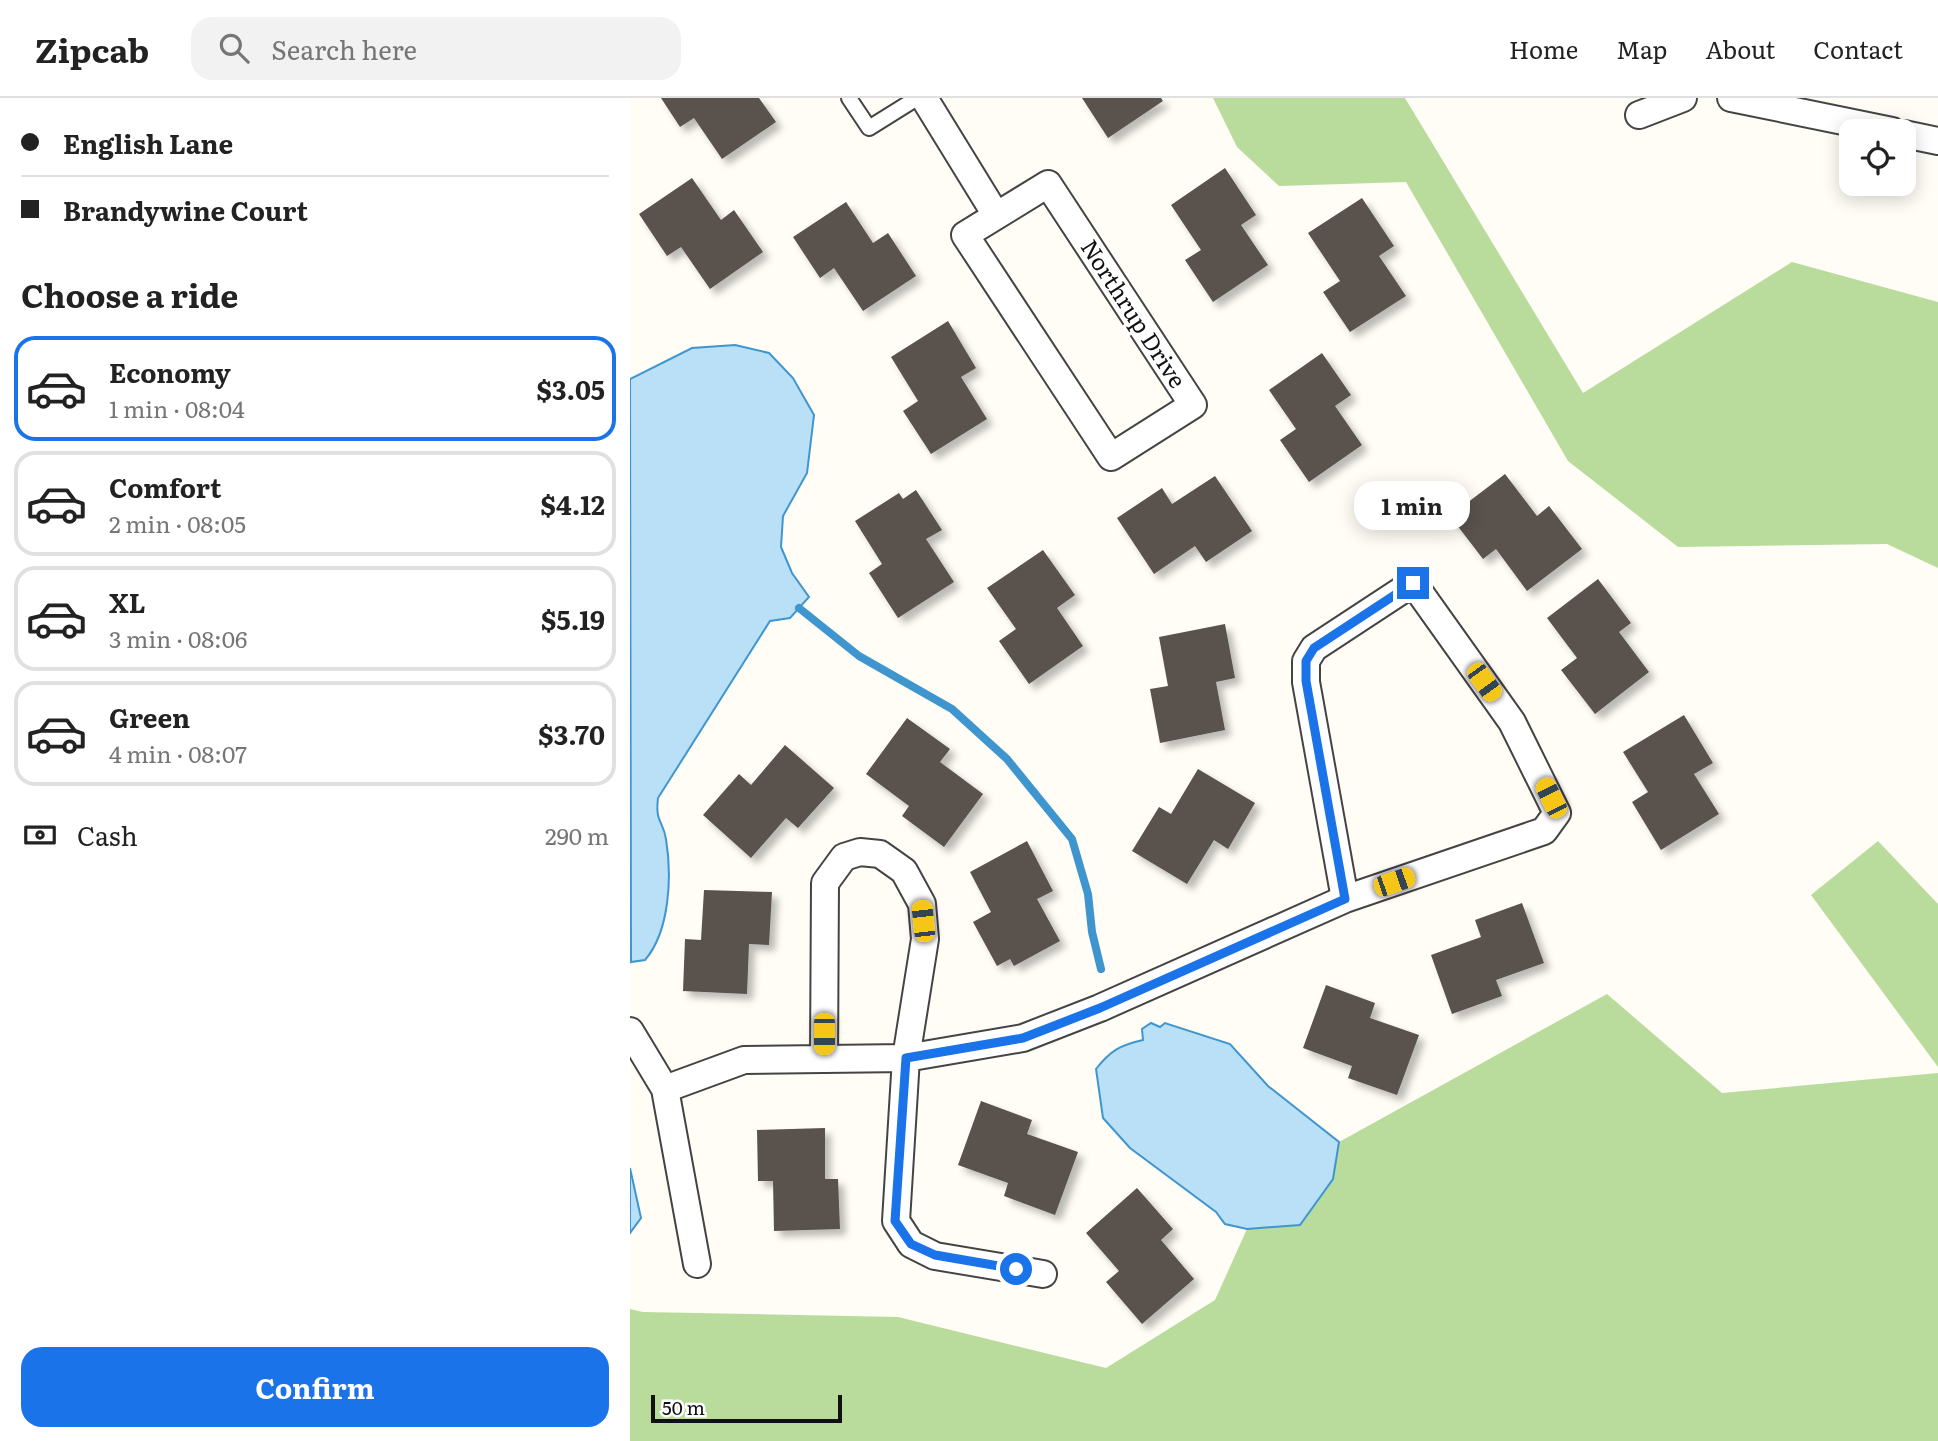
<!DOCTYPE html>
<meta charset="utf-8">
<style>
:root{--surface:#fff;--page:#f2f2f2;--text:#222;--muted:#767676;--line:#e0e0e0;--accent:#1a73e8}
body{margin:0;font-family:Literata,serif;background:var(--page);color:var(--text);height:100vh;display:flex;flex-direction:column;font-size:26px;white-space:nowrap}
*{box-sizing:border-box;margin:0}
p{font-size:23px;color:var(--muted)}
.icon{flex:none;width:38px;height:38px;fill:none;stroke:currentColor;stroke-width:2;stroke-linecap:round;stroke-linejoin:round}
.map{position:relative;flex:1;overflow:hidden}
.drawer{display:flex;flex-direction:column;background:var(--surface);width:630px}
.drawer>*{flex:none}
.guide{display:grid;align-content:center;height:154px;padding:0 21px;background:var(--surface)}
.fabs{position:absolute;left:1209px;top:21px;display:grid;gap:14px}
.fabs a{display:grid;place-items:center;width:77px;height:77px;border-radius:14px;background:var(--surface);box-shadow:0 4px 18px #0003;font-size:35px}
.scale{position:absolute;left:21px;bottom:18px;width:191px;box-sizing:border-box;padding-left:7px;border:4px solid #111;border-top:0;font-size:19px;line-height:24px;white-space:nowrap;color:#111;-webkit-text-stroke:5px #fff;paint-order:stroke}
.end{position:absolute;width:32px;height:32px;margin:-16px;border:9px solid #1a73e8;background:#fff;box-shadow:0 0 0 4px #fff}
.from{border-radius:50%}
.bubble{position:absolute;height:49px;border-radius:21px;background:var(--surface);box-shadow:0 4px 18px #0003;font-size:23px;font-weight:700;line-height:49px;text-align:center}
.car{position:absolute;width:21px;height:42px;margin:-21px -10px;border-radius:9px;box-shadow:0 0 5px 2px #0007;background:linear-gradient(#f5c518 24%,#345 0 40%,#f5c518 0 76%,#345 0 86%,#f5c518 0)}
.guide b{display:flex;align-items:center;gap:24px;height:66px;font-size:26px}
.guide b+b{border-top:2px solid var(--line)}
.guide i{width:18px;height:18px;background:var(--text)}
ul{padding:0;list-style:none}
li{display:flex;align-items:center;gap:21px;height:105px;margin:0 14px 10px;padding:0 7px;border:4px solid var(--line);border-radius:21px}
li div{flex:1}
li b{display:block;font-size:26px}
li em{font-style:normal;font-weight:700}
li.active{border-color:var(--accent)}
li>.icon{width:63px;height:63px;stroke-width:1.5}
h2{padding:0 21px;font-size:32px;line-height:84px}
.pay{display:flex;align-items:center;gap:18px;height:77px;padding:0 21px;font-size:26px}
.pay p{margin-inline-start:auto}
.primary-button{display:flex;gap:14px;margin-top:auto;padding:14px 21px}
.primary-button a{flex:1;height:80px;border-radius:21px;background:var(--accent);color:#fff;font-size:28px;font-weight:700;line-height:80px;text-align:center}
header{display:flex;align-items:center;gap:42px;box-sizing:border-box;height:98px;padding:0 35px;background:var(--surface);border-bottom:2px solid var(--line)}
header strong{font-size:33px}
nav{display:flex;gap:38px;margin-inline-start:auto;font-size:24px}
.search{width:490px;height:63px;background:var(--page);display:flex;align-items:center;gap:18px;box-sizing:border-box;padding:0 24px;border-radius:21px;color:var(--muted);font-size:26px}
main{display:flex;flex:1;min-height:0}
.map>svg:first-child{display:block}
.forest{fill:#b9dc9c}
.water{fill:#b9e0f7;stroke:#3f96cf;stroke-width:2}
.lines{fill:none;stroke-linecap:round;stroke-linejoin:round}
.stream{stroke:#3f96cf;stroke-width:8}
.building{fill:#5a524d;filter:url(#shadow)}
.lane-casing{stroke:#444;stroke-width:18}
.street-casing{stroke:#444;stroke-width:30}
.lane{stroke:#fff;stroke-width:14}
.street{stroke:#fff;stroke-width:26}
.route{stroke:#1a73e8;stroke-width:9}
.labels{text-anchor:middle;stroke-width:7;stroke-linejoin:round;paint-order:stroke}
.street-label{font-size:23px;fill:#111;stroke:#fff}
</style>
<header>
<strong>Zipcab</strong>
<div class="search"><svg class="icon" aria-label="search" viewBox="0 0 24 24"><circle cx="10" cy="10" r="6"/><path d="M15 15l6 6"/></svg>Search here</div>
<nav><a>Home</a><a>Map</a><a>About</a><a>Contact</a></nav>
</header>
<main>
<section class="drawer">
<div class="guide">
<b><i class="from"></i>English Lane</b>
<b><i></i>Brandywine Court</b>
</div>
<h2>Choose a ride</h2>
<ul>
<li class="active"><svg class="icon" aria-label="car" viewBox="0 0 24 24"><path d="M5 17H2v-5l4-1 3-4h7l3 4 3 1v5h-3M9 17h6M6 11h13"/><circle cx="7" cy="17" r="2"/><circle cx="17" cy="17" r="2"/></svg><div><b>Economy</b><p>1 min · 08:04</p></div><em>$3.05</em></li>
<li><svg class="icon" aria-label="car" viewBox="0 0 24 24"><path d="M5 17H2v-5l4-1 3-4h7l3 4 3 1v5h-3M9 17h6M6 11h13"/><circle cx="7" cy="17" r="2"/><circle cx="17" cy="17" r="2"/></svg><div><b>Comfort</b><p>2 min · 08:05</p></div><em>$4.12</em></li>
<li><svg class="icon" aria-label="car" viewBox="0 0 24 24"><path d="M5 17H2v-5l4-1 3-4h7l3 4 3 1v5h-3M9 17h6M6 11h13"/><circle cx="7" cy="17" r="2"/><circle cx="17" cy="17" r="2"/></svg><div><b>XL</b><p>3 min · 08:06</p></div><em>$5.19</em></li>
<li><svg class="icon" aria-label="car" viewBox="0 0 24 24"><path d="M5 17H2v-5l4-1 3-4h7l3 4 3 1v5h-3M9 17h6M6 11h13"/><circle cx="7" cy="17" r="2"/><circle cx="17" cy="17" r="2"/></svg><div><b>Green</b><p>4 min · 08:07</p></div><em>$3.70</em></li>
</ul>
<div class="pay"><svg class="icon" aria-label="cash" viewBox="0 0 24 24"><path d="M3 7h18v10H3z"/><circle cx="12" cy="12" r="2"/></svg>Cash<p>290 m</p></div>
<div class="primary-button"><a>Confirm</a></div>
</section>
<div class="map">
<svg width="1308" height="1343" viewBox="0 0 1308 1343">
<defs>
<filter id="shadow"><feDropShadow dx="6" dy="6" stdDeviation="3.5" flood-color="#0004"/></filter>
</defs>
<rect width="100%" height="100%" fill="#fffdf5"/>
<path class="forest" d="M583 0H775L953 295 1162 164 1308 204V470L1257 446 1048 449 938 363 776 84 649 88 607 49Z
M1248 743 1308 806V969L1181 797Z
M977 896 1092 995 1308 975V1343H0V1211L13 1214 268 1219 476 1270 585 1202 617 1131 670 1127 703 1081 709 1044Z"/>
<path class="water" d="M105 247 139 255 163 280 184 317 177 375 153 418 151 449 162 475 179 499 160 520 140 523 28 700C25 725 33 722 36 741 42 778 40 833 15 862L1 864 0 281 62 250Z
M521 925 530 929 535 925 600 946 638 988 709 1044 703 1081 670 1127 617 1131 595 1126 586 1114 500 1050 473 1020 466 971C480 953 490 947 513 942L512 931Z
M0 1070 11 1120 0 1135Z"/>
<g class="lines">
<path class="stream" d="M169 510 229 558 322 611 377 661 442 741 458 796 462 834 471 871"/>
</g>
<path class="building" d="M31 0H129L146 24 92 61 64 20 50 29Z
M452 0H531L533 3 478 40Z
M595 70 626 117 611 127 638 167 583 204 555 162 571 152 541 107Z
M62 80 91 122 104 112 133 154 80 191 51 149 37 158 9 116Z
M732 100 764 148 749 158 776 198 720 234 693 194 710 183 678 135Z
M216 104 243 145 258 135 286 178 233 213 204 170 190 180 163 139Z
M318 223 346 270 331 279 357 321 301 356 273 313 288 303 261 259Z
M692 255 721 297 705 308 732 347 679 384 650 342 666 331 639 292Z
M875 376 907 418 919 408 952 451 897 493 866 451 853 461 820 418Z
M585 378 622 433 576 464 565 448 524 476 487 420 532 390 542 406Z
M286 392 312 432 296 441 324 484 268 520 239 475 252 466 225 423 269 395 273 401Z
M413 452 445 497 427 510 453 548 399 586 369 543 386 531 357 490Z
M968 481 1001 525 989 534 1019 574 965 616 931 572 947 560 917 520Z
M595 526 605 580 586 584 595 632 530 645 520 591 538 588 529 539Z
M1054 617 1083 665 1064 676 1089 716 1031 752 1002 704 1018 694 993 654Z
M277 620 320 651 310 664 353 696 314 749 272 718 279 708 236 676Z
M155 647 204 690 168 730 156 720 121 760 73 717 109 676 121 687Z
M568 671 625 705 598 751 584 742 557 786 502 753 529 709 541 716Z
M397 743 423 793 407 801 430 843 384 868 380 861 367 868 343 824 361 814 340 774Z
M74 792 142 794 139 847 119 846 117 896 53 893 55 841 71 842Z
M892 805 914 865 866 882 872 898 822 916 801 857 851 839 845 822Z
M696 887 745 905 740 920 789 937 767 997 718 980 722 968 673 950Z
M351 1003 402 1022 397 1036 448 1054 425 1117 374 1098 378 1085 328 1067Z
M195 1030V1081H208L210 1131 144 1133 143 1083H128L127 1032Z
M507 1090 543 1131 531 1142 564 1181 512 1226 476 1184 489 1173 456 1135Z"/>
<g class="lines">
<g class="lane-casing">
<path id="lane" d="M219 0 239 30 287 0"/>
</g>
<g class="street-casing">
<path id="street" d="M294 0 366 117
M1101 0 1262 33
M1009 17 1053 0
M1274 36 1308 43
M418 86 563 307 481 359 335 137Z
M0 933 35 991 67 1166
M194 961 195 785 214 759 230 754 250 756 274 773 292 806 295 841 276 960 266 1123 281 1146 305 1158 413 1176
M35 991 114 962 276 960 393 940 470 910 715 801 914 733 927 715 882 624 783 485 684 550 676 563V584L715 801"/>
</g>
<use href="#lane" class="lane"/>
<use href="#street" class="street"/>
</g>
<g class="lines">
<path class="route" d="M386 1171 305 1157 281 1146 265 1123 276 960 393 940 470 910 715 801 676 583V563L684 550 783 485"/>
</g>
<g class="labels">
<g class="street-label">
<text transform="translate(503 216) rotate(57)" y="8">Northrup Drive</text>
</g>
</g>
</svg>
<div class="fabs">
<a><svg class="icon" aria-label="locate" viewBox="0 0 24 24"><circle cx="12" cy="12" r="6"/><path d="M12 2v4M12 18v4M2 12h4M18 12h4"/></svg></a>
</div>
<div class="scale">50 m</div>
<i class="end from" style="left:386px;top:1171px"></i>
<i class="end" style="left:783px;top:485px"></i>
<div class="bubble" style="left:724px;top:383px;width:116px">1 min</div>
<i class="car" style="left:854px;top:584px;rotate:144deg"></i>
<i class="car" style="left:921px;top:700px;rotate:333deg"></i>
<i class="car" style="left:764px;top:784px;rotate:71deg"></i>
<i class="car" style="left:293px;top:823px;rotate:354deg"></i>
<i class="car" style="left:194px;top:936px;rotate:180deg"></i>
</div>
</main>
